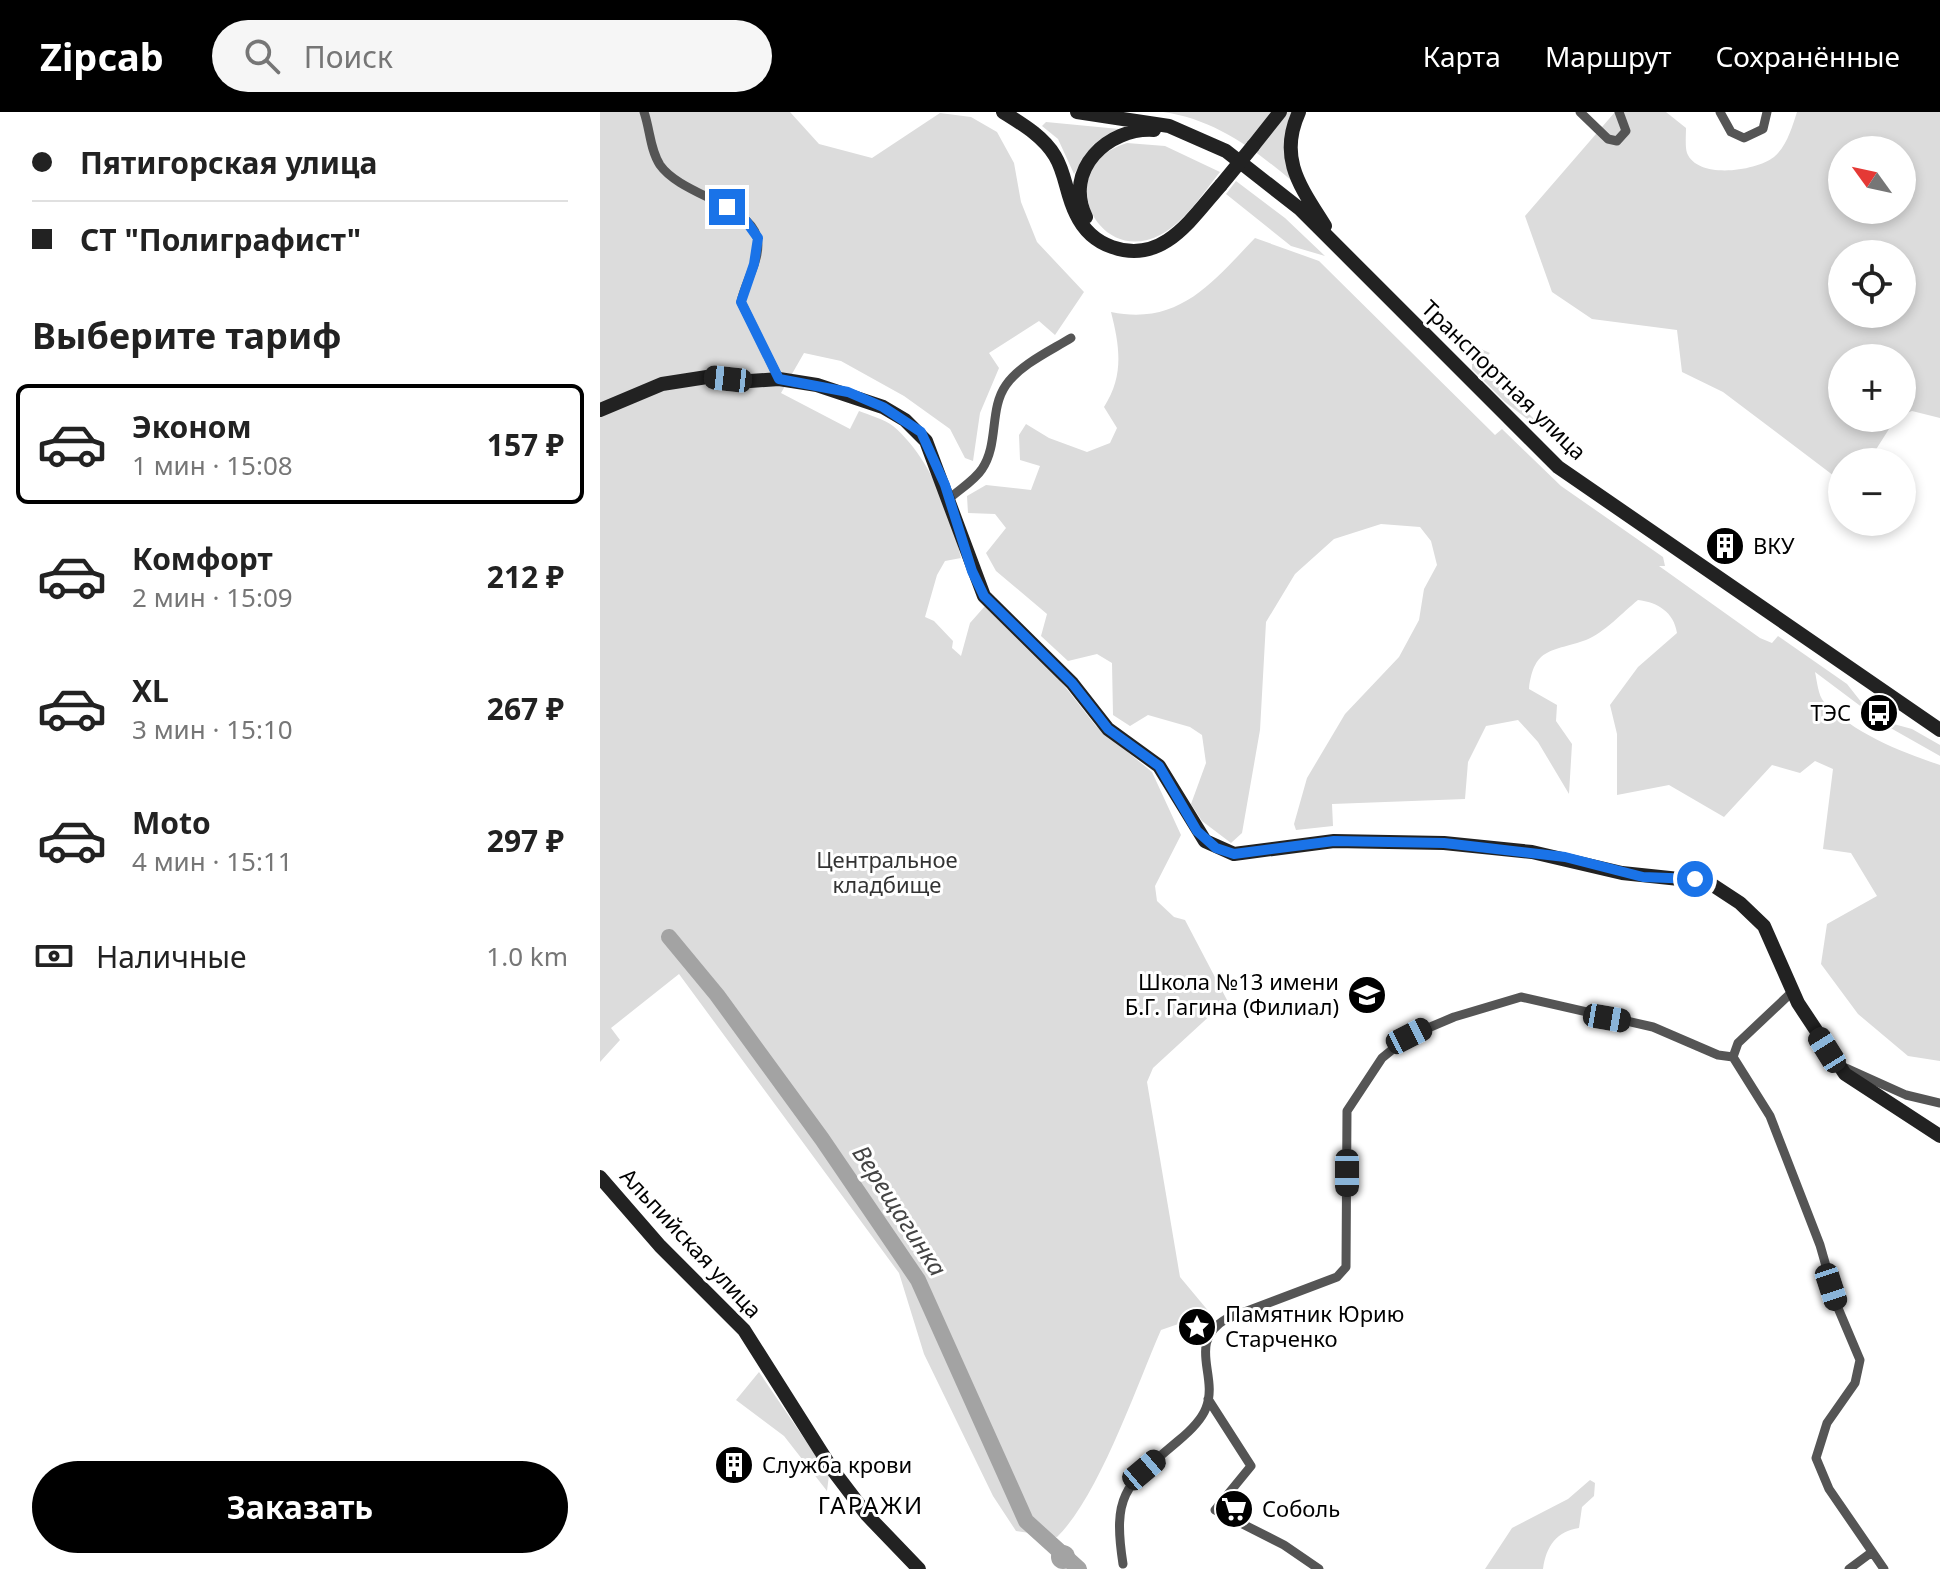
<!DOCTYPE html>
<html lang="ru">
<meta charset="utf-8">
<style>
:root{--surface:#fff;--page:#f6f6f6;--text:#222;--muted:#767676;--line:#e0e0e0;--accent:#000}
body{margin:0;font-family:"Noto Sans",sans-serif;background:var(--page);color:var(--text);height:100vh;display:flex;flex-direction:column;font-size:30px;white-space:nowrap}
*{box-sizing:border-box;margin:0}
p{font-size:26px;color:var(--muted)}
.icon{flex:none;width:44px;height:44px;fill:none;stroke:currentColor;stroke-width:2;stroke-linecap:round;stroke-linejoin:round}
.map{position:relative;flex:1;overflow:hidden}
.side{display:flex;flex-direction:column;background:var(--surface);width:600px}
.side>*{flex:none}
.banner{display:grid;align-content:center;height:176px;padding:0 32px;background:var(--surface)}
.needle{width:52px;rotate:303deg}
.fabs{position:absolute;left:1228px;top:24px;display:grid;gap:16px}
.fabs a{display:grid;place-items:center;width:88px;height:88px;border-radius:50%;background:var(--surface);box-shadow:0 4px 12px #0003;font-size:40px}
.end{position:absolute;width:36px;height:36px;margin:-18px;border:10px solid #1a73e8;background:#fff;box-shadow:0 0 0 4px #fff}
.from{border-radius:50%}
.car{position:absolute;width:24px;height:48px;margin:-24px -12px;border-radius:10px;box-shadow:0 0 6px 2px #0007;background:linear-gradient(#222 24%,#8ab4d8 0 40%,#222 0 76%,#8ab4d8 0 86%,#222 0)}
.banner b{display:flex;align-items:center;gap:28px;height:76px;font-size:30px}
.banner b+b{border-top:2px solid var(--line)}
.banner i{width:20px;height:20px;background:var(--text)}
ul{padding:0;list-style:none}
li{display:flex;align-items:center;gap:24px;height:120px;margin:0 16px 12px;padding:0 16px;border:4px solid transparent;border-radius:12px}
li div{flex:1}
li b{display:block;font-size:30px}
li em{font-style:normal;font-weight:700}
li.selected{border-color:var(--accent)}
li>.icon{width:72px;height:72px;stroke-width:1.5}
h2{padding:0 32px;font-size:36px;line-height:96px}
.pay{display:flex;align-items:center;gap:20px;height:88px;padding:0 32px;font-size:30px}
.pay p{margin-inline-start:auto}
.primary-button{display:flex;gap:16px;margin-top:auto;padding:16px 32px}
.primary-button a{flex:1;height:92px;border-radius:48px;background:var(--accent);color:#fff;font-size:32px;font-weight:700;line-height:92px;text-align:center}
header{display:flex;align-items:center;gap:48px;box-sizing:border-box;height:112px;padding:0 40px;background:var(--accent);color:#fff}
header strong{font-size:38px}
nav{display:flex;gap:44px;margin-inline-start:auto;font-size:28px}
.search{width:560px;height:72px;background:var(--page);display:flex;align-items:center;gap:20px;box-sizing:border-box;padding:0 28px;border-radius:44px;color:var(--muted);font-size:30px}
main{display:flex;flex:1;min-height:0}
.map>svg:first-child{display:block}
.green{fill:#dcdcdc;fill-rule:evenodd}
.water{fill:#a3a3a3}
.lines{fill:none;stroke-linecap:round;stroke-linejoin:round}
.river{stroke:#a3a3a3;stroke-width:16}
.street{stroke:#555;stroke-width:9}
.secondary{stroke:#222;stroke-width:14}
.secondary-bridge{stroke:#222;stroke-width:14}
.route{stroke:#1a73e8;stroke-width:10}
.labels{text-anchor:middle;stroke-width:6;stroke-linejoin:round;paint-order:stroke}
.street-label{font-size:22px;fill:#000;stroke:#fff}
.poi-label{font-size:22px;fill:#000;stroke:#fff;text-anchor:start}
.park-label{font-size:22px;fill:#333;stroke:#fff}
.water-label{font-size:24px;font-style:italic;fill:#444;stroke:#fff}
.neighbourhood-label{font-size:24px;letter-spacing:2px;fill:#000;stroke:#fff}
</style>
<header>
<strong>Zipcab</strong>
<div class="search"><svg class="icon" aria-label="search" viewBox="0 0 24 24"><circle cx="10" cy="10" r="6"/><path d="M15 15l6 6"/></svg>Поиск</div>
<nav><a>Карта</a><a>Маршрут</a><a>Сохранённые</a></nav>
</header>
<main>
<section class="side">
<div class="banner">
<b><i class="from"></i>Пятигорская улица</b>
<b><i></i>СТ &quot;Полиграфист&quot;</b>
</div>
<h2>Выберите тариф</h2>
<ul>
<li class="selected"><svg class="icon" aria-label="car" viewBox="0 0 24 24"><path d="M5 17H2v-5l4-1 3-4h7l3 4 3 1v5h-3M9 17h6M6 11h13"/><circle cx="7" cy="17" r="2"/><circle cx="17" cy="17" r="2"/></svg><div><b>Эконом</b><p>1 мин · 15:08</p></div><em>157 ₽</em></li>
<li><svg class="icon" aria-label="car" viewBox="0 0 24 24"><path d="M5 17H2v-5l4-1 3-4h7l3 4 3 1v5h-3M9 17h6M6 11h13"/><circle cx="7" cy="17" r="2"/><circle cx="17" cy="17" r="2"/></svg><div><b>Комфорт</b><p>2 мин · 15:09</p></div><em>212 ₽</em></li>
<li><svg class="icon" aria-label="car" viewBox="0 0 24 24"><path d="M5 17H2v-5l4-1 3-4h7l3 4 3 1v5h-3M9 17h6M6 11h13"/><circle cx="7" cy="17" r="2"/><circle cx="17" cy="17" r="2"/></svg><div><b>XL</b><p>3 мин · 15:10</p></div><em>267 ₽</em></li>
<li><svg class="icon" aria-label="car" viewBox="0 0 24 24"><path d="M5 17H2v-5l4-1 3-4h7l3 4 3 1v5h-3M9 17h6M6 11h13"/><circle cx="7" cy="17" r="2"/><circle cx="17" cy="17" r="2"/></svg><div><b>Moto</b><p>4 мин · 15:11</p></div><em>297 ₽</em></li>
</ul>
<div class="pay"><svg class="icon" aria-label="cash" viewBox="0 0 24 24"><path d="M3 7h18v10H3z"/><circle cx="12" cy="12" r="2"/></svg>Наличные<p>1.0 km</p></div>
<div class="primary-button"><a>Заказать</a></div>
</section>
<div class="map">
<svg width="1340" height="1457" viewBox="0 0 1340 1457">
<rect width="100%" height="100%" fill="#fff"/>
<path class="green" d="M0 0H190L219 32 272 46 340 1 371 5 397 20 414 51 421 90 437 130 484 180 455 223 439 209 389 241 399 256 380 301 373 349 365 346 350 317 304 284 241 249 204 241 181 281 250 317 259 299C269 303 284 307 293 314 329 344 351 401 361 446L345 449 337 463 325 505 334 509 353 529 352 536 361 544 370 511 385 494 455 562 496 614 552 660 581 723 555 774 557 789 574 805 585 808 627 888 553 956 547 970 580 1165 610 1201 561 1218C536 1275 499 1384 457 1425L416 1419 393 1384 324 1242 299 1161 79 862 11 916 20 928 0 950Z
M563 0H698L692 69C654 37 614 7 563 0Z
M1015 0H1066L1086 16C1086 23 1085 35 1087 41 1098 68 1156 59 1174 45 1187 34 1192 15 1197 0H1340V306L1312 299 1302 303V246H1242V306H1296L1268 350H1242V370L1123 280 1082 260 1077 218 992 207 952 180 925 104ZM1242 38H1302V98H1242ZM1242 142H1302V202H1242Z
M446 10 519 17 494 32 474 62 458 27 442 14Z
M527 31 565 34 620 60C603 81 585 110 560 123 496 156 450 54 527 31Z
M636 69 685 106 725 144 691 134 626 82Z
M655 126 719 149 895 323 902 317 961 374 1063 445 1065 454H1059L1160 526 1172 531 1178 524 1247 572 1262 591 1290 611 1312 617 1340 633V644L1287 614 1215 560C1217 569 1218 583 1224 590 1253 621 1301 640 1340 653V949L1308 944 1258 902 1221 852 1227 812 1277 784 1251 741 1223 737 1233 657 1215 649 1200 661 1172 653 1124 705 1069 673 1017 683V622L1010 593 1038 555 1077 521C1074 500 1057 490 1038 488 1023 500 1004 521 986 528 953 540 934 534 929 577L957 593 956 609 972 632 969 682 938 630 918 608 886 614 868 650 865 687 732 692 733 714 696 718 694 712 707 666 745 602 799 545 819 508 824 477 837 453 831 429 820 415 781 412 734 427 695 462 666 510 660 618 642 721 631 731 602 709 591 692 606 651 602 623 590 615 548 603 530 614 513 603 512 551 497 542 468 549 441 524 447 502 396 459 386 441 406 416 395 402 368 401 367 384 386 373 431 378 440 354 420 348 419 323 426 312 449 326 487 340 510 331 517 316 504 295C524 264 520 235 511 200 579 214 612 171 655 126Z
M881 237 890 241 879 252 940 313 938 315 905 290 872 257V250Z
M159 1260 229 1363 227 1379 184 1324 136 1288Z
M990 1368 995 1371 994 1384 982 1395 979 1416C957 1419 946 1434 943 1457H885L912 1416 968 1387Z"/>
<path class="water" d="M451 1445a12 12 0 1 1 24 0a12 12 0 1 1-24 0Z"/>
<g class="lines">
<path class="river" d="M69 825 117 883 222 1027 318 1168 426 1409 479 1457"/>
<path class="street" d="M44 0C50 17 50 38 60 53 81 83 148 92 157 125 162 146 145 169 141 190L179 267
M980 0 1008 27 1017 29 1026 19 1019 0
M1120 0 1131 20 1144 26 1163 17 1167 0
M350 386C360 377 375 368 382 357 399 332 389 297 406 273 421 252 450 239 471 226
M1192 880 1138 931 1133 945 1170 1004 1220 1133 1238 1196 1260 1248 1255 1271 1227 1311 1216 1346 1229 1377 1284 1457
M1246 956 1306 983 1340 991
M608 1287 651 1354 615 1398 684 1433 719 1457
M523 1452C512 1381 526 1373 578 1329 589 1320 601 1309 606 1296 619 1263 586 1231 626 1207L737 1165 746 1155 747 999 782 946 809 924 854 905 921 885 1053 915 1118 943 1133 945
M1249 1457 1272 1440"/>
<path class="secondary" d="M403 0C422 12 443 24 455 44 466 62 466 83 476 102 483 117 495 129 512 135 563 153 591 107 621 73
M477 0 569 14 626 39 700 97 958 355 1340 618
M699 0C678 46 700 74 725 114
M653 34 680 0
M486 105C463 58 508 15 554 18
M0 298 62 272 107 265 150 269 179 267 217 273 283 295 305 308 326 329 384 484 472 571 508 617 559 654 605 729 634 742 734 729 844 731 932 740 1022 761 1108 770 1140 791 1164 814 1198 891 1245 962 1340 1024
M0 1065 60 1134 144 1218 232 1357 267 1403 319 1457"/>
<path class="secondary-bridge" d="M621 73 653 34"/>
</g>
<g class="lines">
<path class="route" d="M127 95 146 109 158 126 154 152 141 190 179 267 248 280 283 295 321 320 345 373 372 459 384 484 472 571 508 617 559 654 597 719 616 736 634 742 734 729 844 731 965 745 1043 765 1095 767"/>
</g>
<defs>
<g id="building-disc" transform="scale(2)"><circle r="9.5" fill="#000" stroke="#fff"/><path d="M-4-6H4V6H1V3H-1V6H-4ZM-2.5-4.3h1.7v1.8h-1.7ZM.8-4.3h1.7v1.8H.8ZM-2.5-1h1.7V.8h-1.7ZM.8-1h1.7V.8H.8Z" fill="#fff"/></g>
<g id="bus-disc" transform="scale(2)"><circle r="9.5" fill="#000" stroke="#fff"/><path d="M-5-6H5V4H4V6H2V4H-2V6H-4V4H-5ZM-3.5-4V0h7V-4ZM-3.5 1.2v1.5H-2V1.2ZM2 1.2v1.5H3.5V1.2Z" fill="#fff"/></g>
<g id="school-disc" transform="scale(2)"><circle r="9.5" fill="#000" stroke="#fff"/><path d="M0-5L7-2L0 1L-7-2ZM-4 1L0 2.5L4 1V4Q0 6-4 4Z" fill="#fff"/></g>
<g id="sight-disc" transform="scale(2)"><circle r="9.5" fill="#000" stroke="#fff"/><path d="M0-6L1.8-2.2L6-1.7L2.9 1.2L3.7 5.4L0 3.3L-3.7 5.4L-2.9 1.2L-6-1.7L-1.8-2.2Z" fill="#fff"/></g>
<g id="supermarket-disc" transform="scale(2)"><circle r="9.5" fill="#000" stroke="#fff"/><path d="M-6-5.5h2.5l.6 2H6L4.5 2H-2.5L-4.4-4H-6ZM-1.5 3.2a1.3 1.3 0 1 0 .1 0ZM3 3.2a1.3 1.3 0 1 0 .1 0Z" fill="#fff"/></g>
</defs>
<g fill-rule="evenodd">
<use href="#building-disc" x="1125" y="434"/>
<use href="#bus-disc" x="1279" y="601"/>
<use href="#school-disc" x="767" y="883"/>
<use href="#sight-disc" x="597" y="1215"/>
<use href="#building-disc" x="134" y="1353"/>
<use href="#supermarket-disc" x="634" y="1397"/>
</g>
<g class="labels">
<g class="street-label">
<text transform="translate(904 268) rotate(44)" y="8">Транспортная улица</text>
<text transform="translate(91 1131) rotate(47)" y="8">Альпийская улица</text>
</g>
<g class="poi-label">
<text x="1153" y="442">ВКУ</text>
<text x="1251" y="609" text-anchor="end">ТЭС</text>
<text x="739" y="878" text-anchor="end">Школа №13 имени<tspan x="739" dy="25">Б.Г. Гагина (Филиал)</tspan></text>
<text x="625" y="1210">Памятник Юрию<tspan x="625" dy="25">Старченко</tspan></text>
<text x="162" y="1361">Служба крови</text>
<text x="662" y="1405">Соболь</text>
</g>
<g class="park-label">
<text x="287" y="756">Центральное<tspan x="287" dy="25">кладбище</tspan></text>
</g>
<g class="water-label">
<text transform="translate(299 1099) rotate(57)" y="8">Верещагинка</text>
</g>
<g class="neighbourhood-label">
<text x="271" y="1402">ГАРАЖИ</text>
</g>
</g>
</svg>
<div class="fabs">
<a><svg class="needle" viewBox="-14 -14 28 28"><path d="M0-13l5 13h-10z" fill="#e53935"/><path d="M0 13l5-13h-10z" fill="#767676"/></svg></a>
<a><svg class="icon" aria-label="locate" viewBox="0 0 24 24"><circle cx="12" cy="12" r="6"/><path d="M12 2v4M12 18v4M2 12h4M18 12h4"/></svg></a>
<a>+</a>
<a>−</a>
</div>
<i class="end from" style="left:1095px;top:767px"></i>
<i class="end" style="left:127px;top:95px"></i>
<i class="car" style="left:128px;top:267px;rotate:276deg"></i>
<i class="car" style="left:1007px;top:906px;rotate:100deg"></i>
<i class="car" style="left:809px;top:924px;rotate:63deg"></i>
<i class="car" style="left:1227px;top:938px;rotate:328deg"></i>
<i class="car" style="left:747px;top:1061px;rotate:180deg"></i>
<i class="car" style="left:1231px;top:1175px;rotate:162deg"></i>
<i class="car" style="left:544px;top:1358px;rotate:50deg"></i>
</div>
</main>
